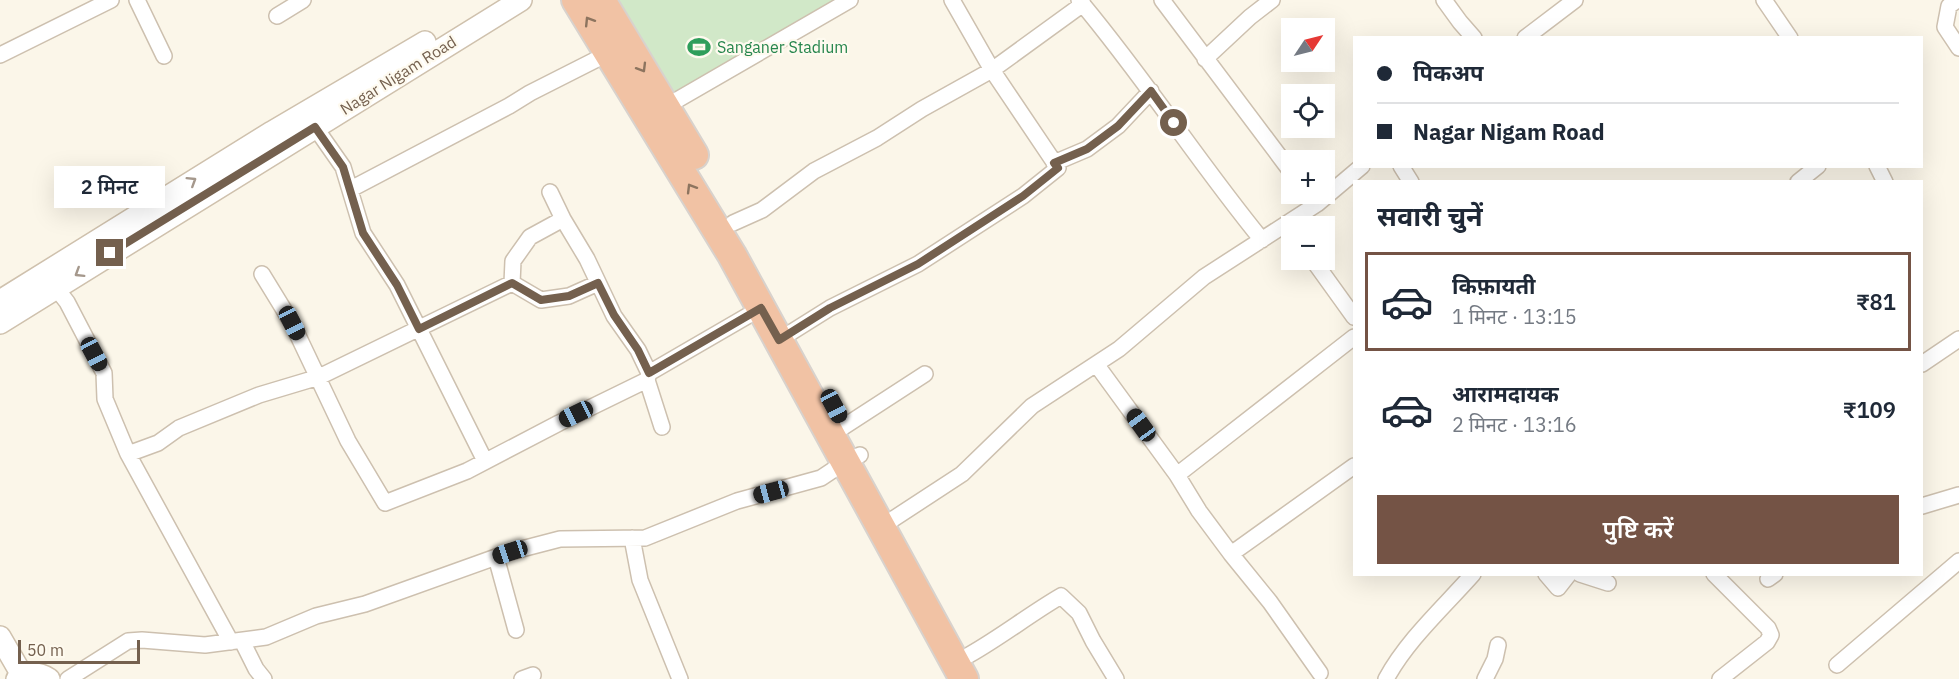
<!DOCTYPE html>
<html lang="hi">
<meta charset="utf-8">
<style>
:root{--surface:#fff;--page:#f6f6f7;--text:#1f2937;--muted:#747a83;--line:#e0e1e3;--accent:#745345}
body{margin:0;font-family:"IBM Plex Sans","Noto Sans Devanagari",sans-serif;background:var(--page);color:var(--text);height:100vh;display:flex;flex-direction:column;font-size:22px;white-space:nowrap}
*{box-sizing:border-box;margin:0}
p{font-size:20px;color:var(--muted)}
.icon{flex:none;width:33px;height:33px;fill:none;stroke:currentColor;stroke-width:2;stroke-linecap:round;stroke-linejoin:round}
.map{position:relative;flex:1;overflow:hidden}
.sheet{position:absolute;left:1353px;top:180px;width:570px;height:396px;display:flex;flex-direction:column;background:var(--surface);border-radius:0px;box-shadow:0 6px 24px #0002}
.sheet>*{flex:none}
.top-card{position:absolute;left:1353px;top:36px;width:570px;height:132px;border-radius:0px;box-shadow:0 6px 24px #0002;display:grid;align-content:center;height:132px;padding:0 24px;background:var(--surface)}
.needle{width:39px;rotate:55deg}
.fabs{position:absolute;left:1281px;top:18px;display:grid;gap:12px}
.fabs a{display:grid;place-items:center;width:54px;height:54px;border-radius:0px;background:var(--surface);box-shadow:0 6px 24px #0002;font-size:30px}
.scale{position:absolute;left:18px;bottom:15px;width:122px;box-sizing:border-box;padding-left:6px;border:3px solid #74604e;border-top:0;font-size:16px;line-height:21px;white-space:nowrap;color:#74604e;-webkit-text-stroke:4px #fefaef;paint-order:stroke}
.end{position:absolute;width:27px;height:27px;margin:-14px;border:8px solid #74604e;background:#fff;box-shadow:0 0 0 3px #fff}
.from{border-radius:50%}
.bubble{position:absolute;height:42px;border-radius:0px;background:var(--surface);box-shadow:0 6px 24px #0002;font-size:20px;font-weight:600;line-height:42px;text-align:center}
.car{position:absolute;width:18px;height:36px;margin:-18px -9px;border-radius:8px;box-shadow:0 0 4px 2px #0007;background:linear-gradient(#222 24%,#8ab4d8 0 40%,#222 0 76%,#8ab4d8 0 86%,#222 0)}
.top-card b{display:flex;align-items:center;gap:21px;height:57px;font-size:22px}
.top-card b+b{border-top:2px solid var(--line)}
.top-card i{width:15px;height:15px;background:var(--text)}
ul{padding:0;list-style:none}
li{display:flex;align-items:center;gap:18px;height:99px;margin:0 12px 9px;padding:0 12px;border:3px solid transparent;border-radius:0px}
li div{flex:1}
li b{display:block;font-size:22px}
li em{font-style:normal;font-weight:600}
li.active{border-color:var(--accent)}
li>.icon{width:54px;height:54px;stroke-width:1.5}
h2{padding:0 24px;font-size:27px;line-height:72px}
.action{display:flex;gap:12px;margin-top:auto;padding:12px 24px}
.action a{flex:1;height:69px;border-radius:0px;background:var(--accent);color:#fff;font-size:24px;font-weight:600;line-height:69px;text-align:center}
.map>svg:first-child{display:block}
.green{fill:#d1e8c8}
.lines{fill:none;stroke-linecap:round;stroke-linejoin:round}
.street-casing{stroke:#cdc0af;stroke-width:18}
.secondary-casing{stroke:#cfc1ad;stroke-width:24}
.highway-casing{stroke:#d8d2cd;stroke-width:32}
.street{stroke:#fff;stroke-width:15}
.secondary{stroke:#fff;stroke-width:21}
.highway{stroke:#f1c2a4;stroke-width:28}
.oneway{stroke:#8d745f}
.oneway2{stroke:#a5988c}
.route{stroke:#74604e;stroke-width:8}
.labels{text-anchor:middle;stroke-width:4.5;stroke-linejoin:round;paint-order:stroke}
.leisure-label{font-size:16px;fill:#27864d;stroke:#fefaef;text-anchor:start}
.street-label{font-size:16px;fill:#74604e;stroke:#fefaef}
</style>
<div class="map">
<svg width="1959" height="679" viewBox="0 0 1959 679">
<rect width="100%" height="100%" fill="#fbf6e9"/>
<path class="green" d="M618 0H837L671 95Z"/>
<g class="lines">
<g class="street-casing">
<path id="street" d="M137 0 164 56
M1079 0C1144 77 1198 162 1262 240
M1162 0 1292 173
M1444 0 1460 22 1474 38
M1764 0 1790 38
M1957 0 1949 6 1945 27 1959 48
M277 16 303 0
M1525 38 1575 0
M0 55 111 0
M1205 59 1250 17 1272 0
M665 107 850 0
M315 127 343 167 363 233 397 285 485 461
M1054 163 1087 149 1118 126 1151 91
M1401 166 1411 182
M1877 166 1885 182
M1798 182 1818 166
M351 189 509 106 530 93 609 53
M550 192 563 219
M733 223 762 210 814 171 877 138 922 109 992 70 1083 4
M1313 260 1354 317
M262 274 292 323 348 441 385 503 467 471 559 423 647 380 649 373 761 308
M512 283 541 300 569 296 598 283
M56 288 67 302 104 373 105 399 128 454 158 443 179 428 259 395 319 377 512 283 513 261 530 237 563 219 587 259 614 316 638 350 649 373
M779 340 830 308 918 264 1023 196 1058 168 992 70 952 0
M1096 364 1177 475 1199 511 1231 554
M1922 364 1959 339
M647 380 662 427
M831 435 925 374
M128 454 231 642
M1177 475 1354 337
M1922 506 1959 495
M881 527 962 474 1032 406 1119 349 1204 277 1317 204 1362 166
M632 538 640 580 680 679
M496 557 516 630
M1546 574 1558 588 1569 574
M1580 574 1608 583
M1714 574 1768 628 1771 635 1767 642 1720 679
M1768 579 1775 574
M242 641 256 669 264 679
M969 655C1001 637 1030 614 1061 596L1079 613 1093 641 1116 679
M1837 665 1959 561
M1320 673 1270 602 1231 554 1354 466
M68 679 128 641 142 640 205 645 266 637 316 616 365 604 510 552 560 539 645 538 737 501 821 478 845 462 860 455
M522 679 533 675
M1386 679C1408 639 1443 608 1473 574
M1485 679 1495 659 1498 645"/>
</g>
<g class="secondary-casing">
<path id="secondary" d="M0 301 272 132 425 42
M0 323 521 0
M0 637 22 675
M17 679C27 672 38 672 49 679"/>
</g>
<g class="highway-casing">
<path id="highway" d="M576 0 732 255 964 679
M601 0 694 155"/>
</g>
<use href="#street" class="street"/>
<use href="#secondary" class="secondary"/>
<use href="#highway" class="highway"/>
</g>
<defs><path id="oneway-chevron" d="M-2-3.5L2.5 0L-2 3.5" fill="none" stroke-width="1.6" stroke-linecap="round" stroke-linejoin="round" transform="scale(1.5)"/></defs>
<g class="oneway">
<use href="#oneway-chevron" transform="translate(589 21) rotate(-122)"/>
<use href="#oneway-chevron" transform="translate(642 68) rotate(59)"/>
<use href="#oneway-chevron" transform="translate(691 188) rotate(-121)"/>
</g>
<g class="oneway2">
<use href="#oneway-chevron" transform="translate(192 181) rotate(-32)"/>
<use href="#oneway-chevron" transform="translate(79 273) rotate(148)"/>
</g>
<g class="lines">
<path class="route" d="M110 253 315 127 343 167 363 233 397 285 419 329 512 283 541 300 569 296 598 283 614 315 638 350 649 373 761 308 779 340 830 308 918 264 1023 196 1058 168 1054 163 1087 149 1118 126 1151 91 1174 123"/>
</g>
<defs>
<g id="stadium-bare" transform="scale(1.8)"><path d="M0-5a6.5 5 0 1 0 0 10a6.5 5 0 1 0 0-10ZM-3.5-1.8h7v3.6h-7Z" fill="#2e9e5b" stroke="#fefaef" stroke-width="2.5" paint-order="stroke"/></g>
</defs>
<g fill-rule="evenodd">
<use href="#stadium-bare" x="699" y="47"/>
</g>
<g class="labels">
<g class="leisure-label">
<text x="717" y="53">Sanganer Stadium</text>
</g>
<g class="street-label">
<text transform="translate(398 75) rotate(-32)" y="6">Nagar Nigam Road</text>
</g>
</g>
</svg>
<div class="fabs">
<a><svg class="needle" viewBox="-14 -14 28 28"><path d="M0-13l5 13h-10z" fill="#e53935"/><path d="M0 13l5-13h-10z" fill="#747a83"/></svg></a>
<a><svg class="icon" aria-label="locate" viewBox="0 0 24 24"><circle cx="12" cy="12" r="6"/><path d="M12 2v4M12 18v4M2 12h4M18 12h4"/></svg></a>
<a>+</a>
<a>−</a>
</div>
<div class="scale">50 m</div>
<i class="end from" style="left:1174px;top:123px"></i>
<i class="end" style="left:110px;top:253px"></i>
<div class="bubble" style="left:54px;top:166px;width:111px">2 मिनट</div>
<i class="car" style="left:292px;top:323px;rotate:153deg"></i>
<i class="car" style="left:94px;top:354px;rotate:152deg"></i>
<i class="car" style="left:834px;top:406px;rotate:152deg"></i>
<i class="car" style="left:576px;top:414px;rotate:244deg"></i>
<i class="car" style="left:1141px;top:425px;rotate:324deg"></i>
<i class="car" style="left:771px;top:492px;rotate:255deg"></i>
<i class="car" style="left:510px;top:552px;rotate:252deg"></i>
<div class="top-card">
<b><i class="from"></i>पिकअप</b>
<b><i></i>Nagar Nigam Road</b>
</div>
<section class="sheet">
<h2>सवारी चुनें</h2>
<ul>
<li class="active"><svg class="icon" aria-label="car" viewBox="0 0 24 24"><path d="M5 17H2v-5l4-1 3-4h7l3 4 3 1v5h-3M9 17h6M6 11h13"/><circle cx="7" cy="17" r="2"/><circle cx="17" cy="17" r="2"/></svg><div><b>किफ़ायती</b><p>1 मिनट · 13:15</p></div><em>₹81</em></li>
<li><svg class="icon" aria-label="car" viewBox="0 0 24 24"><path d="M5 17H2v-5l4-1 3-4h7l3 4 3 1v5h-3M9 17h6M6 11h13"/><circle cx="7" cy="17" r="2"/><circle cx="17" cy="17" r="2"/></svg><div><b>आरामदायक</b><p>2 मिनट · 13:16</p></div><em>₹109</em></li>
</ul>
<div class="action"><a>पुष्टि करें</a></div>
</section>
</div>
